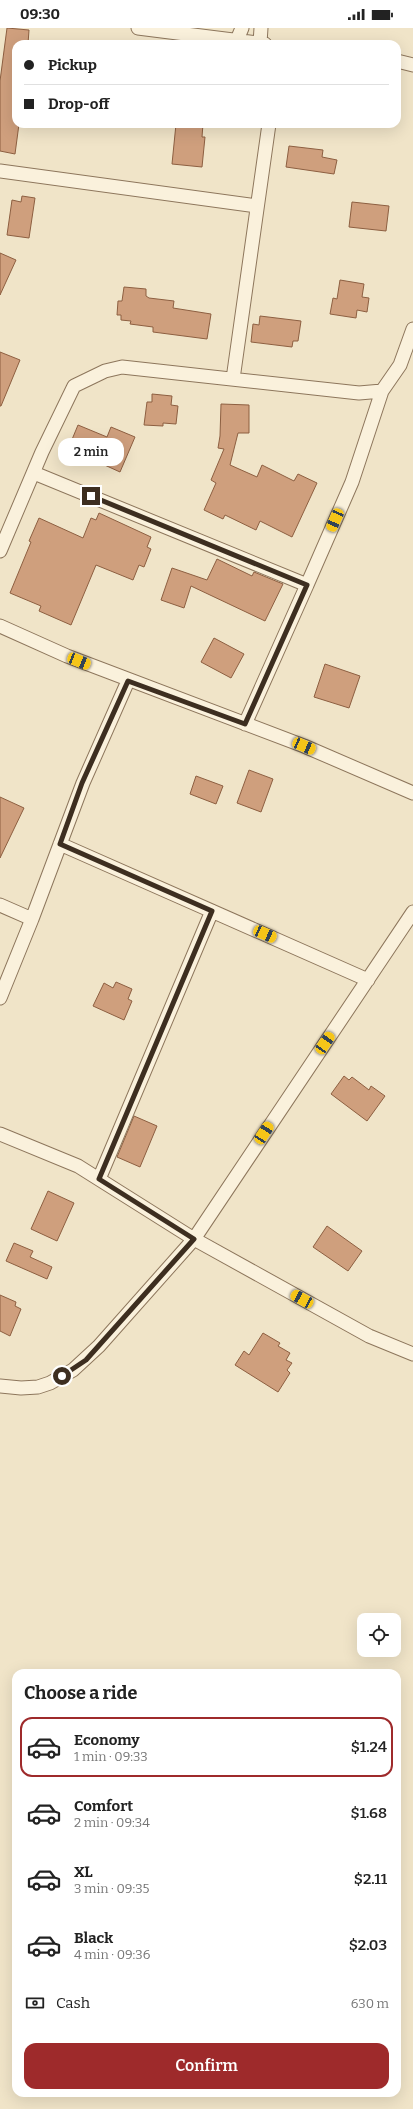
<!DOCTYPE html>
<meta charset="utf-8">
<style>
:root{--surface:#fff;--page:#f6f6f6;--text:#222;--muted:#767676;--line:#e0e0e0;--accent:#9e2a2b}
body{margin:0;font-family:Bitter,serif;background:var(--page);color:var(--text);height:100vh;display:flex;flex-direction:column;font-size:15px;white-space:nowrap}
*{box-sizing:border-box;margin:0}
p{font-size:13px;color:var(--muted)}
.icon{flex:none;width:22px;height:22px;fill:none;stroke:currentColor;stroke-width:2;stroke-linecap:round;stroke-linejoin:round}
.map{position:relative;flex:1;overflow:hidden}
.details{position:absolute;left:12px;top:1641px;width:389px;height:428px;display:flex;flex-direction:column;background:var(--surface);border-radius:12px;box-shadow:0 4px 16px #0002}
.details>*{flex:none}
.guide{position:absolute;left:12px;top:12px;width:389px;height:88px;border-radius:12px;box-shadow:0 4px 16px #0002;display:grid;align-content:center;height:88px;padding:0 12px;background:var(--surface)}
.controls{position:absolute;left:357px;top:1585px;display:grid;gap:8px}
.controls a{display:grid;place-items:center;width:44px;height:44px;border-radius:8px;background:var(--surface);box-shadow:0 4px 16px #0002;font-size:20px}
.end{position:absolute;width:18px;height:18px;margin:-9px;border:5px solid #3d2e20;background:#fff;box-shadow:0 0 0 2px #fff}
.from{border-radius:50%}
.bubble{position:absolute;height:28px;border-radius:12px;background:var(--surface);box-shadow:0 4px 16px #0002;font-size:13px;font-weight:600;line-height:28px;text-align:center}
.car{position:absolute;width:12px;height:24px;margin:-12px -6px;border-radius:5px;box-shadow:0 0 3px 1px #0007;background:linear-gradient(#f5c518 24%,#345 0 40%,#f5c518 0 76%,#345 0 86%,#f5c518 0)}
.guide b{display:flex;align-items:center;gap:14px;height:38px;font-size:15px}
.guide b+b{border-top:1px solid var(--line)}
.guide i{width:10px;height:10px;background:var(--text)}
ul{padding:0;list-style:none}
li{display:flex;align-items:center;gap:12px;height:60px;margin:0 8px 6px;padding:0 4px;border:2px solid transparent;border-radius:12px}
li div{flex:1}
li b{display:block;font-size:15px}
li em{font-style:normal;font-weight:600}
li.on{border-color:var(--accent)}
li>.icon{width:36px;height:36px;stroke-width:1.5}
h2{padding:0 12px;font-size:18px;line-height:48px}
.pay{display:flex;align-items:center;gap:10px;height:44px;padding:0 12px;font-size:15px}
.pay p{margin-inline-start:auto}
.button{display:flex;gap:8px;margin-top:auto;padding:8px 12px}
.button a{flex:1;height:46px;border-radius:12px;background:var(--accent);color:#fff;font-size:16px;font-weight:600;line-height:46px;text-align:center}
.status{display:flex;justify-content:space-between;align-items:center;height:28px;padding:0 20px;background:var(--surface);direction:ltr}
.status svg{height:11px;fill:currentColor}
.map>svg:first-child{display:block}
.building{fill:#cf9f7d;stroke:#8d5f41}
.lines{fill:none;stroke-linecap:round;stroke-linejoin:round}
.street-casing{stroke:#8d765c;stroke-width:15}
.street{stroke:#faf1dc;stroke-width:13}
.route{stroke:#3d2e20;stroke-width:5}
</style>
<div class="status"><b>09:30</b><svg viewBox="0 0 49 12"><path d="M0 12V9h3v3zM5 12V6h3v6zM10 12V3h3v9zM15 12V0h3v12zM26 1h20v11H26zM47 4h2v5h-2z"/></svg></div>
<div class="map">
<svg width="413" height="2081" viewBox="0 0 413 2081">
<rect width="100%" height="100%" fill="#f0e4c8"/>
<path class="building" d="M7 0 29 2 28 16H16V96H19L15 126 0 123V53Z
M176 96H203L202 109H205L202 139 172 136Z
M289 118 323 122 322 129 337 132 334 146 286 139Z
M22 168 35 170 29 210 7 207 12 172 21 174Z
M352 174 389 178 386 203 349 199Z
M0 225 16 232 0 267Z
M340 252 364 256 362 269 369 270 367 284 357 282 356 290 330 286 333 270 337 271Z
M124 259 146 261V268L149 270 174 273 173 280 211 286 207 311 153 304V299L130 296 131 293 121 292V287H117L118 273H122Z
M260 288 301 293 298 313H293L292 319 251 314 253 296 259 297Z
M0 324 20 332 1 378H0Z
M152 366 172 368 171 377 178 378 176 396 163 395V398L144 397 147 374H152Z
M221 376 249 377V405H238L230 437 257 449 262 437 294 453 298 446 317 455 292 509 260 493 256 502 225 487 223 491 204 482 216 455 211 452 224 421 218 420 220 408Z
M78 397 107 409 111 399 135 409 120 444 87 429 86 434 66 426Z
M99 485 151 509 147 519 151 521 144 539 139 537 133 552 96 537 71 597 39 583 41 578 10 565 31 514 29 513 39 490 83 510 91 490 96 492Z
M217 531 252 548 254 544 283 556 265 593 191 558 184 580 161 572 172 540 207 552Z
M214 610 244 626 231 650 201 634Z
M325 636 360 648 349 680 314 669Z
M249 742 273 751 261 784 237 775Z
M196 748 223 758 216 776 190 766Z
M0 769 24 780 0 830Z
M116 954 132 961 128 971 132 973 124 992 93 978 104 955 113 960Z
M344 1048 349 1052 352 1049 369 1062 371 1058 385 1068 367 1093 331 1066Z
M134 1088 157 1098 140 1139 117 1129Z
M48 1163 74 1175 57 1213 31 1201Z
M327 1198 362 1223 348 1243 313 1219Z
M14 1215 33 1223 30 1229 52 1239 47 1251 6 1233Z
M0 1267 16 1274 15 1278 21 1281 10 1308 0 1303Z
M263 1305 280 1315 278 1318 290 1325 286 1332 292 1335 287 1342 290 1345 278 1364 235 1337 244 1323 249 1327Z"/>
<g class="lines">
<g class="street-casing">
<path id="street" d="M138 0 265 16
M237 12 242 0
M260 15 261 0
M397 33 413 37
M0 143 257 178
M233 351 269 96
M34 445 307 557 245 696
M0 523 42 424 74 358 105 343 122 339 359 365 382 363
M307 557 352 454 382 363 400 337 413 301
M0 598 67 628 304 718 413 765
M60 816 368 952
M0 877 32 891
M0 970 32 891 83 755 128 653
M0 1106 78 1138 194 1211 369 1308 413 1326
M99 1151 212 883
M0 1358 21 1360 38 1359 50 1355 73 1342 99 1318 194 1211 413 884"/>
</g>
<use href="#street" class="street"/>
</g>
<g class="lines">
<path class="route" d="M62 1348 86 1332 194 1211 99 1151 212 883 60 816 82 755 128 653 245 696 307 557 91 468"/>
</g>
</svg>
<div class="controls">
<a><svg class="icon" aria-label="locate" viewBox="0 0 24 24"><circle cx="12" cy="12" r="6"/><path d="M12 2v4M12 18v4M2 12h4M18 12h4"/></svg></a>
</div>
<i class="end from" style="left:62px;top:1348px"></i>
<i class="end" style="left:91px;top:468px"></i>
<div class="bubble" style="left:58px;top:410px;width:66px">2 min</div>
<i class="car" style="left:335px;top:492px;rotate:204deg"></i>
<i class="car" style="left:79px;top:633px;rotate:112deg"></i>
<i class="car" style="left:304px;top:718px;rotate:113deg"></i>
<i class="car" style="left:265px;top:906px;rotate:114deg"></i>
<i class="car" style="left:325px;top:1015px;rotate:34deg"></i>
<i class="car" style="left:264px;top:1105px;rotate:33deg"></i>
<i class="car" style="left:302px;top:1271px;rotate:299deg"></i>
<div class="guide">
<b><i class="from"></i>Pickup</b>
<b><i></i>Drop-off</b>
</div>
<section class="details">
<h2>Choose a ride</h2>
<ul>
<li class="on"><svg class="icon" aria-label="car" viewBox="0 0 24 24"><path d="M5 17H2v-5l4-1 3-4h7l3 4 3 1v5h-3M9 17h6M6 11h13"/><circle cx="7" cy="17" r="2"/><circle cx="17" cy="17" r="2"/></svg><div><b>Economy</b><p>1 min · 09:33</p></div><em>$1.24</em></li>
<li><svg class="icon" aria-label="car" viewBox="0 0 24 24"><path d="M5 17H2v-5l4-1 3-4h7l3 4 3 1v5h-3M9 17h6M6 11h13"/><circle cx="7" cy="17" r="2"/><circle cx="17" cy="17" r="2"/></svg><div><b>Comfort</b><p>2 min · 09:34</p></div><em>$1.68</em></li>
<li><svg class="icon" aria-label="car" viewBox="0 0 24 24"><path d="M5 17H2v-5l4-1 3-4h7l3 4 3 1v5h-3M9 17h6M6 11h13"/><circle cx="7" cy="17" r="2"/><circle cx="17" cy="17" r="2"/></svg><div><b>XL</b><p>3 min · 09:35</p></div><em>$2.11</em></li>
<li><svg class="icon" aria-label="car" viewBox="0 0 24 24"><path d="M5 17H2v-5l4-1 3-4h7l3 4 3 1v5h-3M9 17h6M6 11h13"/><circle cx="7" cy="17" r="2"/><circle cx="17" cy="17" r="2"/></svg><div><b>Black</b><p>4 min · 09:36</p></div><em>$2.03</em></li>
</ul>
<div class="pay"><svg class="icon" aria-label="cash" viewBox="0 0 24 24"><path d="M3 7h18v10H3z"/><circle cx="12" cy="12" r="2"/></svg>Cash<p>630 m</p></div>
<div class="button"><a>Confirm</a></div>
</section>
</div>
